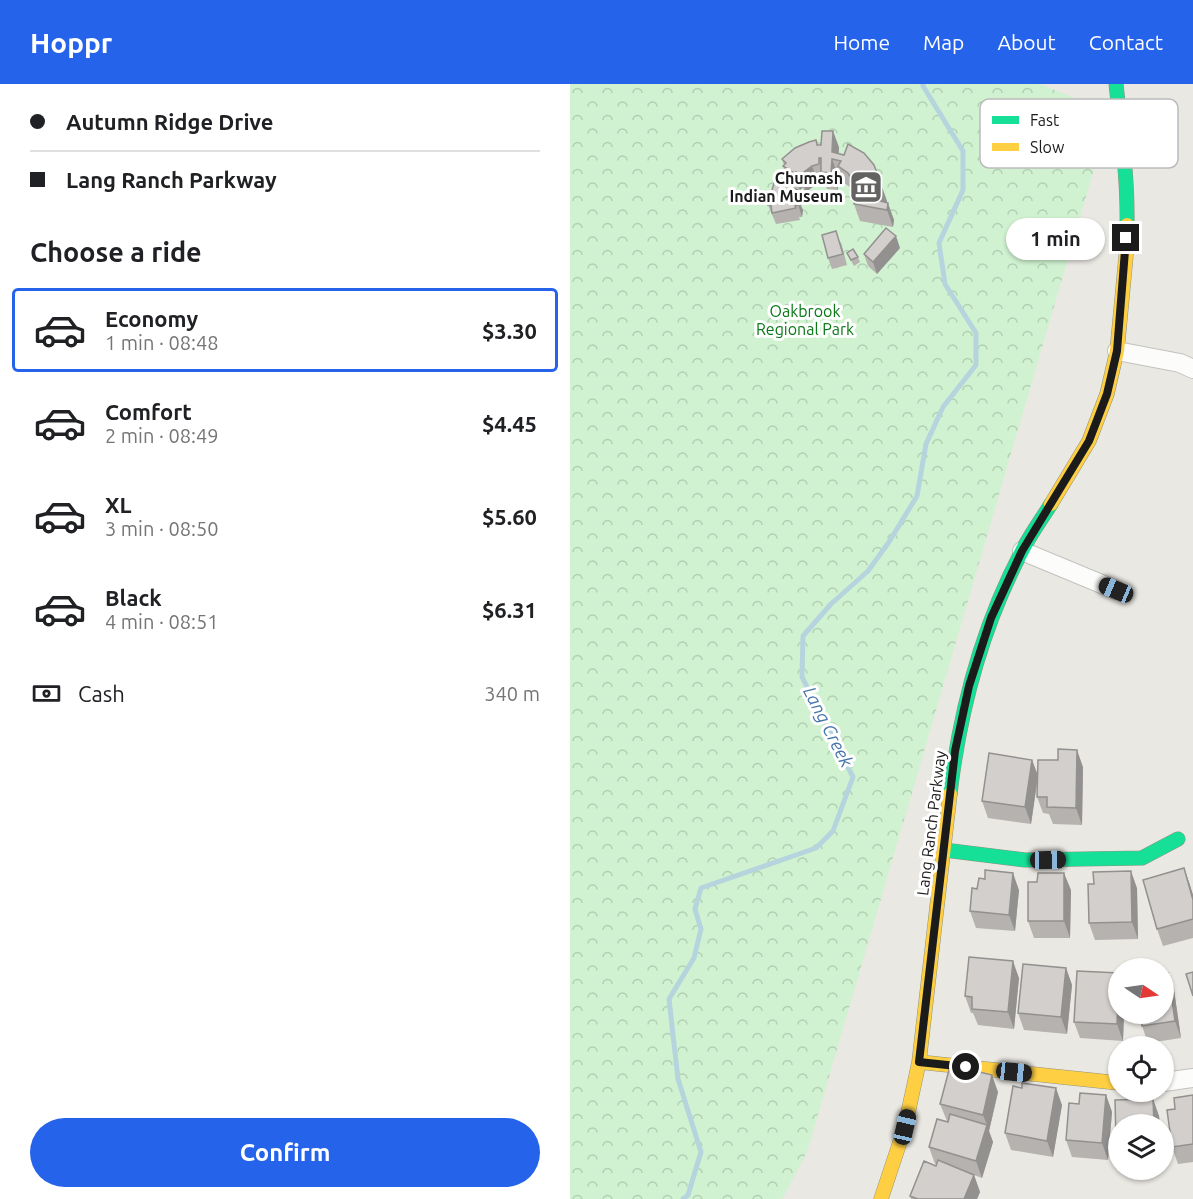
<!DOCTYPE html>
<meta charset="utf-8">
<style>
:root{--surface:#fff;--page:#f6f6f6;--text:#202124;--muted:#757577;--line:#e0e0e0;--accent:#2563eb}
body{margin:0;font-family:Ubuntu,sans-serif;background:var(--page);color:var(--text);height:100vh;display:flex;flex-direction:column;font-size:22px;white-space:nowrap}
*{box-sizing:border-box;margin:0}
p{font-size:20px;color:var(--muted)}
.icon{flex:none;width:33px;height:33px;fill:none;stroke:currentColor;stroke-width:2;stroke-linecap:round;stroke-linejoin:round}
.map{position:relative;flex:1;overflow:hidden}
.panel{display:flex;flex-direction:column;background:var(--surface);width:570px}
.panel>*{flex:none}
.top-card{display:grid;align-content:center;height:132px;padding:0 30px;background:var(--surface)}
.needle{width:39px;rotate:103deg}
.controls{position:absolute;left:538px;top:874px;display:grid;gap:12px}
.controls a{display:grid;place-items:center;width:66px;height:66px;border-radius:50%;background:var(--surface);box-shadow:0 2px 4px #0004;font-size:30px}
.end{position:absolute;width:27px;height:27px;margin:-14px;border:8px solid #1b1b1b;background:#fff;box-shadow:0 0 0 3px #fff}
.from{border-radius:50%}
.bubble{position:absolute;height:42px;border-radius:21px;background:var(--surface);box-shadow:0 2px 4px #0004;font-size:20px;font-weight:600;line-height:42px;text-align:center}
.car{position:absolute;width:18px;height:36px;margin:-18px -9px;border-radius:8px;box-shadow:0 0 4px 2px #0007;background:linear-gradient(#222 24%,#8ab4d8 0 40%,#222 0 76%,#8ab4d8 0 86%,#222 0)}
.top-card b{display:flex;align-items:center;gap:21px;height:57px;font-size:22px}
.top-card b+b{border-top:2px solid var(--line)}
.top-card i{width:15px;height:15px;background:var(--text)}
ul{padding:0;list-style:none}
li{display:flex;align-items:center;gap:18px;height:84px;margin:0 12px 9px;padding:0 18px;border:3px solid transparent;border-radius:6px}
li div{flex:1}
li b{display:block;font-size:22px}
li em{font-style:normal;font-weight:600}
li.active{border-color:var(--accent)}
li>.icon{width:54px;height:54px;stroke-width:1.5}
h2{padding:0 30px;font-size:27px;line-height:72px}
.pay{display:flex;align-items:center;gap:15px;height:66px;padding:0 30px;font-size:22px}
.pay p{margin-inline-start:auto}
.button{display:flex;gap:12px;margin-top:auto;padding:12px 30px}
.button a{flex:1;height:69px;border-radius:36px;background:var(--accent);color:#fff;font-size:24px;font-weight:600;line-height:69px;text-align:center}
header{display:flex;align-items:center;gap:36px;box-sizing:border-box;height:84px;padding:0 30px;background:var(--accent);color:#fff}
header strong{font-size:28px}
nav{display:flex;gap:33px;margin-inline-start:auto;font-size:21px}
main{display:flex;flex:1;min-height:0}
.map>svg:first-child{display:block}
.park{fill:url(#park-crowns)}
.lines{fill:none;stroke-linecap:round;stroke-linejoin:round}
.stream{stroke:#b6d4de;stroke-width:5}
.street-casing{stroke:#c2c2bf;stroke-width:20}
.fast-casing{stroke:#90937b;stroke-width:15}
.slow-casing{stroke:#90937b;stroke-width:15}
.street{stroke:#fcfcfb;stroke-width:18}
.fast{stroke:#16e098;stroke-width:14}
.slow{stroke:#ffcf43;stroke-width:14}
.wall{fill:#b5b2af}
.shaded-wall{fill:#93918f}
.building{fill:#d2cfcc;stroke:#93918f;stroke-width:1.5}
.route{stroke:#1b1b1b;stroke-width:8}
.labels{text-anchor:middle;stroke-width:6;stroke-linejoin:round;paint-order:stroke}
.poi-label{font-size:16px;font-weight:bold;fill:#1b1b1b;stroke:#fff;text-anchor:end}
.park-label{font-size:16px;fill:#097816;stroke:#fff}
.street-label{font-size:16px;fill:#1b1b1b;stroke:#fff}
.water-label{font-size:18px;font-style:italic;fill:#4775aa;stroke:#fff}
.key{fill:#fff;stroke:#bbb;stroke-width:1.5}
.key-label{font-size:16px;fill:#1b1b1b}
</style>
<header>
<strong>Hoppr</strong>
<nav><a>Home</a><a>Map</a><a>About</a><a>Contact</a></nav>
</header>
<main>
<section class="panel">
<div class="top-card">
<b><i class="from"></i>Autumn Ridge Drive</b>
<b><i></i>Lang Ranch Parkway</b>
</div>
<h2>Choose a ride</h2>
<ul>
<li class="active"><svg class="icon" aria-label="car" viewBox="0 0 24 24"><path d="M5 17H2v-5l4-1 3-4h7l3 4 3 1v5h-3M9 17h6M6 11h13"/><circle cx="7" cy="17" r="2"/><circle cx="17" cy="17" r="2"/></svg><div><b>Economy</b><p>1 min · 08:48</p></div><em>$3.30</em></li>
<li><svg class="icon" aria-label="car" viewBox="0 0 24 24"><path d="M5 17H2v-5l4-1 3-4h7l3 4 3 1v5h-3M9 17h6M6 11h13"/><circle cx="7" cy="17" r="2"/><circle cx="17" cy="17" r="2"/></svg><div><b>Comfort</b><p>2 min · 08:49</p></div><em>$4.45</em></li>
<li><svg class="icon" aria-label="car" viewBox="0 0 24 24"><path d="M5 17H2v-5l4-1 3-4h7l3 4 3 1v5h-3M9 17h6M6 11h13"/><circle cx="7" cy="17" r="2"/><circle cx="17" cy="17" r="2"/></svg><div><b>XL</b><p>3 min · 08:50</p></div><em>$5.60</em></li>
<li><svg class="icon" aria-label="car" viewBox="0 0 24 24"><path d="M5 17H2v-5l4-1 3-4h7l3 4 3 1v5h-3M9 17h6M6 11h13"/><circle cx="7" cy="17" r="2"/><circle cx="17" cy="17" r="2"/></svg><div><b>Black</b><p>4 min · 08:51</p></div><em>$6.31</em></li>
</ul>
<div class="pay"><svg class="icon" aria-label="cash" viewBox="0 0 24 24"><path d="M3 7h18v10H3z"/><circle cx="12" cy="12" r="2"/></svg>Cash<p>340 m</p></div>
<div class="button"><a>Confirm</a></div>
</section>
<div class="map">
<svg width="623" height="1115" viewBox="0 0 623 1115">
<defs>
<pattern id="park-crowns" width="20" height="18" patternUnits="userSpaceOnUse" patternTransform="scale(1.5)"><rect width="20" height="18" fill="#d0f2d0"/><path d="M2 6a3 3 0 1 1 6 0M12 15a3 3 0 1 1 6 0" fill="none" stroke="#b2cfb2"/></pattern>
</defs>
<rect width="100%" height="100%" fill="#eae8e3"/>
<path class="park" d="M0 0H470L527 23 532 58 237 1068 212 1115H0Z"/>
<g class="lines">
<path class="stream" d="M113 1115 118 1111 131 1068 108 995 99 915 124 874 131 845 125 825 131 804 246 764 263 747 283 693 232 593 233 552 261 520 298 487 319 458 347 412 356 360 373 323 406 281V249L375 200 369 159 393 106V67L353 2V0"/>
<g class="street-casing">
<path id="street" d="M547 267 610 279 623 285
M452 467 546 506
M594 998 623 994"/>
</g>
<g class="fast-casing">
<path id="fast" d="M546 0C551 47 558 94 557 141
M380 710C390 625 412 543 452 467 460 451 471 436 481 420
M374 766 455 776 572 774 608 755"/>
</g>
<g class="slow-casing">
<path id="slow" d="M481 420 519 357 537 310 547 267 556 172 557 141
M349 978 549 999
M311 1115 335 1043 349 978 380 710"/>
</g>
<use href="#street" class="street"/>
<use href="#fast" class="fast"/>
<use href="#slow" class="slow"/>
</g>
<path class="wall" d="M246 56 248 61 269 63V69L317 117V119L324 136 323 143 290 137 284 120 286 109 284 106 274 99 272 93 268 91V106L257 105 254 97 248 99 236 108 232 104 230 106 219 99 213 82 214 81 212 75Z
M232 117 231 122 233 126 232 133H229L230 136 206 140 198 121Z
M271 158 277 181 262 185 258 174Z
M330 164 307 190 298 182 294 170Z
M277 169 288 173 290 178 284 182Z
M462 676 468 691 513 683 512 741 483 740 479 730 473 729 467 713V699L461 740 418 734 412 717Z
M614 784 623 811V854L593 862 587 845Z
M567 804 568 855 525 856 519 839Z
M407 805 449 806 445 847 406 844 400 827Z
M501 806 500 854H464L458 837Z
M496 884 502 901 497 950 454 946 448 929Z
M598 889 604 906 611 954 578 959 572 942Z
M449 894 444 945 408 941 403 929H401L395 912Z
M549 930H554L553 957 510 954 504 938Z
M452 1004 492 1021 483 1073 441 1066 435 1049Z
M428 1008 419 1047 423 1058 412 1094 404 1091 410 1108 407 1115H341L340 1112 367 1080H365L359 1063 378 1038 377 1037 370 1020Z
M536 1011 542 1028 538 1076 502 1073 496 1056 509 1020Z
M623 1011V1078L608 1080 602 1063 605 1025Z
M583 1015 589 1032 590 1041H549V1066L546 1057 545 1016Z"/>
<path class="shaded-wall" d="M263 47 269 63 268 77 262 68Z
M262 75 268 91V106L261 89Z
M242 82 248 99 236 108 230 91Z
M226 88 232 104 230 106 224 89Z
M311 100 317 117V125L318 119 324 136 323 143 317 126 310 117Z
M228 106 232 117 231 122 233 126 232 133 226 114Z
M326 152 330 164 307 190 303 178Z
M507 666 513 683 512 741 506 724Z
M462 676 468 692 461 740 455 723Z
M614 784 620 801 623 811V816Z
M561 787 567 804 568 855 562 838Z
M443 789 449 806 445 847 439 831Z
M494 789 501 806 500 854 494 837Z
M443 877 449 894 444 945 438 928Z
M496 884 502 901 497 950 491 933Z
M598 889 604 906 611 954 605 937Z
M549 897V930H554L553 957 547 940Z
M422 991 428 1008 419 1047 423 1058 412 1094 406 1077 417 1041 413 1031Z
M486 1004 492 1021 483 1073 477 1057Z
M536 1011 542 1028 538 1076 532 1059Z
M583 1015 589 1032 590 1041H584Z
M404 1091 410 1108 407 1115H394Z"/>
<path class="building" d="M252 47H263L262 68 274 71 278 60 294 69 304 81 311 100 310 117 318 119 317 126 284 120 286 108 284 99 278 89 268 82 271 77 262 75 261 89 251 88V74H249V80L242 82 230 91 226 88 224 89 213 82 216 79 212 75 225 64 239 58 246 56 247 61H251Z
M205 95 228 106 226 114 228 115V121L225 122 226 124 202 129 201 121H198Z
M316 144 326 152 303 178 294 170Z
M266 147 273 170 258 174 252 151Z
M283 165 288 173 281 176 277 169Z
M488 665 507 666 506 724 477 723V713H467L468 676H488Z
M419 669 462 676 455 723 412 717Z
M614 784 623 816V835L587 845 573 796Z
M415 786 443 789 439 831 400 827 402 804 407 805 409 794 415 795Z
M561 787 562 838 519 839 518 800H524L523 788Z
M468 789H494V837H458V798H467Z
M399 873 443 877 438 928 402 925V913L395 912Z
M453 880 496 884 491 933 448 929Z
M507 887 549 889 547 940 504 938Z
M623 888V912L616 890Z
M594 889H598L605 937 572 942 571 930H594Z
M397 985 422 991 413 1031 370 1020 379 986 395 990Z
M452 999 486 1004 477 1057 435 1049 443 1002 452 1004Z
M510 1009 536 1011 532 1059 496 1056 499 1019 509 1020Z
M623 1011V1060L602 1063 597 1026 605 1025 604 1014Z
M583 1015 584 1041H549V1057H546L545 1016Z
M380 1030 417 1041 406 1077 359 1063 367 1035 378 1038Z
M368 1076 404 1091 394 1115H348L340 1112 354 1077 366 1082Z"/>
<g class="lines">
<path class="route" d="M396 983 349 978 385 667 399 602 421 534 452 467 519 357 537 310 547 267 556 154"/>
</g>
<defs>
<g id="museum-square" transform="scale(1.725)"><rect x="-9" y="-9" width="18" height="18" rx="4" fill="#636361" stroke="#fff"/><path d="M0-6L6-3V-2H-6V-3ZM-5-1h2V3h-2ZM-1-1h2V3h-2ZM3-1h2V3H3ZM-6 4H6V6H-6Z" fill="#fff"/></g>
</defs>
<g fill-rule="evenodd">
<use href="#museum-square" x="296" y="103"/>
</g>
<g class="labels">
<g class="poi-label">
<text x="273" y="100">Chumash<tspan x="273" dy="18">Indian Museum</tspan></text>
</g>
<g class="park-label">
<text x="235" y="233">Oakbrook<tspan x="235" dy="18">Regional Park</tspan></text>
</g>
<g class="street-label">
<text transform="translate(361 739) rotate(-83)" y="6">Lang Ranch Parkway</text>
</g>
<g class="water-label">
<text transform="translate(258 643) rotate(63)" y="6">Lang Creek</text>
</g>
</g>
<rect x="410" y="15" width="198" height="69" rx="9" class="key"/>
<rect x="422" y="32" width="27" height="8" fill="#16e098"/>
<rect x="422" y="59" width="27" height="8" fill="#ffcf43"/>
<g class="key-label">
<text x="460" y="42">Fast</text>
<text x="460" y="69">Slow</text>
</g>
</svg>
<div class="controls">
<a><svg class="needle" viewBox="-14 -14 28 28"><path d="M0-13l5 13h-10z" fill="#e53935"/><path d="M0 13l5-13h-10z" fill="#757577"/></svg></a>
<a><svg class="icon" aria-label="locate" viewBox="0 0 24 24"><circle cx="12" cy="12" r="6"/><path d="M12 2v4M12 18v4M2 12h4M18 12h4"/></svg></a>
<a><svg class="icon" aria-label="layers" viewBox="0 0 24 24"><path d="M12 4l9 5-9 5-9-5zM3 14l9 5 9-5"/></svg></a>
</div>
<i class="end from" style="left:396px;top:983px"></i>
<i class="end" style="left:556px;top:154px"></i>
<div class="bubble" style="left:436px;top:134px;width:99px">1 min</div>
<i class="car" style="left:546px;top:506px;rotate:293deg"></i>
<i class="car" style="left:478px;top:776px;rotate:89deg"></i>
<i class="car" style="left:444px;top:988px;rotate:96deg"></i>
<i class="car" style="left:335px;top:1043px;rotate:13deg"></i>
</div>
</main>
